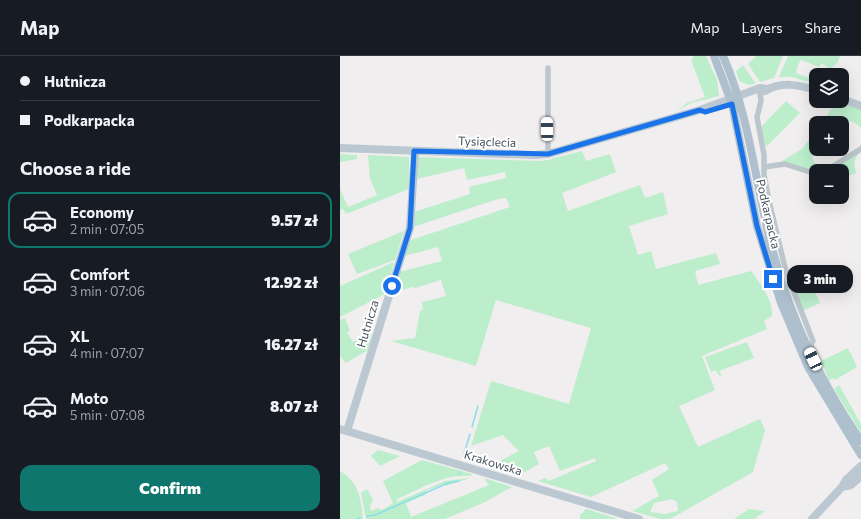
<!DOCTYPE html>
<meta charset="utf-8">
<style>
:root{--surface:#171b24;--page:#20242c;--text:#f1f3f6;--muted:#9ea1a6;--line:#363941;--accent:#0f766e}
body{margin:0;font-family:Commissioner,sans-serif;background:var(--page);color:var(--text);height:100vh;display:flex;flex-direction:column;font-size:15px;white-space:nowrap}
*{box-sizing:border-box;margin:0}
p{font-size:13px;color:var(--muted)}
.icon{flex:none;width:22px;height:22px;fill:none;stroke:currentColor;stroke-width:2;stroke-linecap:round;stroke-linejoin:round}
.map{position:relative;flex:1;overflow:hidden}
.details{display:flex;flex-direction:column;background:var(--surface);width:340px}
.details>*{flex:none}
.guide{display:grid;align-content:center;height:88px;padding:0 20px;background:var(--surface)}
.fabs{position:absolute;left:469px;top:12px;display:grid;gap:8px}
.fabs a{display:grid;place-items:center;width:40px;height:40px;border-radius:8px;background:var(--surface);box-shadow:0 4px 16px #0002;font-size:20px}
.end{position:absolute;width:18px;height:18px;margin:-9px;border:5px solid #1a73e8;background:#fff;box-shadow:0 0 0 2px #fff}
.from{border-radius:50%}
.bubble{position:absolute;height:28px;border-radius:12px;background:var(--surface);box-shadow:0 4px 16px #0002;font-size:13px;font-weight:800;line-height:28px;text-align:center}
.car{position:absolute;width:12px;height:24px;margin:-12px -6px;border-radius:5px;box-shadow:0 0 3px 1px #0007;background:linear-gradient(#fff 24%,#345 0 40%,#fff 0 76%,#345 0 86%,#fff 0)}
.guide b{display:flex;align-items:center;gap:14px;height:38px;font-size:15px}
.guide b+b{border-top:1px solid var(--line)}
.guide i{width:10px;height:10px;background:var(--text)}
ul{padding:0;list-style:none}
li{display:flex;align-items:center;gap:12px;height:56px;margin:0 8px 6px;padding:0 12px;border:2px solid transparent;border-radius:12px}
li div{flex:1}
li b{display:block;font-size:15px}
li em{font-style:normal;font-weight:800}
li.active{border-color:var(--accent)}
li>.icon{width:36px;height:36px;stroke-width:1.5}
h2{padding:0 20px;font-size:18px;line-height:48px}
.cta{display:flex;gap:8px;margin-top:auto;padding:8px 20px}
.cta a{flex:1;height:46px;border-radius:12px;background:var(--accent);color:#fff;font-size:16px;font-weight:800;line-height:46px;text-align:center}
header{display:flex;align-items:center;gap:24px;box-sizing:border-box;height:56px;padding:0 20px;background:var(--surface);border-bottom:1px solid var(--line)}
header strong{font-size:19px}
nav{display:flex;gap:22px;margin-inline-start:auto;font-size:14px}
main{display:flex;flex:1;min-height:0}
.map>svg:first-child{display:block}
.green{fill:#bceecc;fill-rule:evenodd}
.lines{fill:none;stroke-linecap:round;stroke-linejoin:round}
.stream{stroke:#8addea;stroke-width:1.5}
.street{stroke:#bcc6cd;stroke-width:5.5}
.secondary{stroke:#bbc8d2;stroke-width:8}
.primary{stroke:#aebfcd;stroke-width:8}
.route{stroke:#1a73e8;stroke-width:5}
.labels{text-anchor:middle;stroke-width:4;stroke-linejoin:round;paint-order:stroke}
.street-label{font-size:12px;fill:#46525b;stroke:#fff}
</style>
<header>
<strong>Map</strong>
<nav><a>Map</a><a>Layers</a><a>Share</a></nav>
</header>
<main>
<section class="details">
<div class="guide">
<b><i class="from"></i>Hutnicza</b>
<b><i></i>Podkarpacka</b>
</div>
<h2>Choose a ride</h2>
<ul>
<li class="active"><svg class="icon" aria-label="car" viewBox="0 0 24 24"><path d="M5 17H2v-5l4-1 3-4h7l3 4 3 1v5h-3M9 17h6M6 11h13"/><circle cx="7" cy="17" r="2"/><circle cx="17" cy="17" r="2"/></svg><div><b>Economy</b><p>2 min · 07:05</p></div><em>9.57 zł</em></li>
<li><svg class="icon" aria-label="car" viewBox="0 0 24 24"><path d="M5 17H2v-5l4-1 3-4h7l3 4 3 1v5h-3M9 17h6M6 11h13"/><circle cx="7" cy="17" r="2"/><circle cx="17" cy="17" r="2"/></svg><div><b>Comfort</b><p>3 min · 07:06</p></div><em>12.92 zł</em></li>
<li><svg class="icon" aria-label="car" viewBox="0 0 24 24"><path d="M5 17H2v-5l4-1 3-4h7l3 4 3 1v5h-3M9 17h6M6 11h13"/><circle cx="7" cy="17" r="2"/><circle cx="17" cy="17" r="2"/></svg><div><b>XL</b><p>4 min · 07:07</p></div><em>16.27 zł</em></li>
<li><svg class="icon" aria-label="car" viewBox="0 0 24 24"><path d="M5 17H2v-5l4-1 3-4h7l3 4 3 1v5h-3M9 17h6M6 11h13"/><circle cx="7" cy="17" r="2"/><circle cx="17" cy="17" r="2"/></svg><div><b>Moto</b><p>5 min · 07:08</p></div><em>8.07 zł</em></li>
</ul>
<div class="cta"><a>Confirm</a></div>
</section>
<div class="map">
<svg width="521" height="463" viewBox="0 0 521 463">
<rect width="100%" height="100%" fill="#f0eeee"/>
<path class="green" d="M353 0H366L377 24 379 40 351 47 337 55 347 47 365 41 351 4 353 3Z
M416 0H443L434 22 420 26 408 8Z
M448 0H500L498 6 490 13 482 7 479 11 461 4 458 9 456 17 476 25V28L452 21H439Z
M403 9 416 28 409 29 399 25 396 15Z
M446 45 460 57 426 91 421 71Z
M496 46 521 53V72L515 67 504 63 501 67H482Z
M476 75V93H480L472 101 479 115 493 108 521 89V92L488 113 476 116 442 105 462 93Z
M242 95 246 105 270 98 276 116 222 137 228 155 300 129 305 142 323 136 328 158 289 170 298 199 311 195 316 213 376 197 380 208 355 215 358 229 411 215C419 226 434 245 432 260L424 265 427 273 362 300 375 334 339 350 358 391 420 363 425 374 413 416 330 463H321L292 455 319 440 312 424 329 413 325 407 251 441 198 425 205 422 209 425 256 405 255 402 220 415 209 390 194 396 199 408 177 420 149 411 179 395 163 379 131 390 151 325 229 348 251 272 156 244 136 310 51 285 75 282 80 255 83 254 82 246 106 240 101 224 75 232 73 231 54 236 59 216 102 205 98 191 64 200 68 185 170 151 166 142 158 143 73 171 74 156 130 138 129 131 166 122 165 116 127 124 124 112 76 123 77 101 203 105ZM332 443 337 446 338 455 325 458 310 456 314 447Z
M518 97 514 106 516 117 502 122V115H489Z
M0 98 17 99V103L0 106Z
M28 99 69 101V133L6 158 3 153 0 154V133L8 151 37 139 30 122Z
M64 175 55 204 17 218 8 198Z
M54 206 45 238 0 261V230Z
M463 210 480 247 462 255 448 214Z
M5 262 10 275 7 276 13 286 30 276 32 278 28 294 6 307 0 300V264Z
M407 286 414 302 379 315 382 319 380 320 375 314 371 316 365 301Z
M508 292 517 311 495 324 494 322 489 324 481 305Z
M499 329 521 368V377L494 333Z
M38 394 60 400 40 410 31 400Z
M82 404 132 418 131 420C105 417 80 433 57 443V446L105 425 130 422 106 430 105 428 87 434 85 439 66 447 71 461 149 429 144 422 172 431 145 446 105 463H26L21 437 27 433 33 444 30 449 31 455 38 452 42 454 53 447 43 425Z
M0 415C19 426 21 443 23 463H0Z
M246 453H247L278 463H240V459Z
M409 453 425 455 414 463H394Z"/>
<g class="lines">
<path class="stream" d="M132 371 138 350
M123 401 130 378
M120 418V417
M27 460 35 459 108 427 119 425
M17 463 20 462"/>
<path class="street" d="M420 37 421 45 417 61 424 99V119L429 145 446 216 473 285 471 288 472 295
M208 98V12
M424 111 445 108 476 118
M485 115 521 93"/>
<path class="secondary" d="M425 35C441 25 459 29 476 34
M502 43 521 50
M0 92 194 99 208 98 360 54 420 32 428 33
M0 373 299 463
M7 375 70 172 75 95
M502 431 511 429 521 420
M472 463 502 431 506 424 521 410"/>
<path class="primary" d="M374 0 392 48 417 170 441 247 468 311 521 399
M383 0C409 59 415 123 430 185 448 256 479 324 521 385"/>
</g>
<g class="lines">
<path class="route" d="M52 230 70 172 74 95 208 98 360 54 365 56 392 48 417 170 433 223"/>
</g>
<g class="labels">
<g class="street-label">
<text transform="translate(147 86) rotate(2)" y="4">Tysiąclecia</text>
<text transform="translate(428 158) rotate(77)" y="4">Podkarpacka</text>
<text transform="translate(28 268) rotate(-73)" y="4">Hutnicza</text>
<text transform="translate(153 407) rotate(17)" y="4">Krakowska</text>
</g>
</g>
</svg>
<div class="fabs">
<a><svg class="icon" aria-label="layers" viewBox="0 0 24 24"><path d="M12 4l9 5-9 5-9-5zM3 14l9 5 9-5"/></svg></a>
<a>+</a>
<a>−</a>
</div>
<i class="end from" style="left:52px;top:230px"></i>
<i class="end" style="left:433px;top:223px"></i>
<div class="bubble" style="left:447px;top:209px;width:66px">3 min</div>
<i class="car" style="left:207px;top:73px;rotate:359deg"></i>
<i class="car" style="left:473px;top:303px;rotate:335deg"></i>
</div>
</main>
